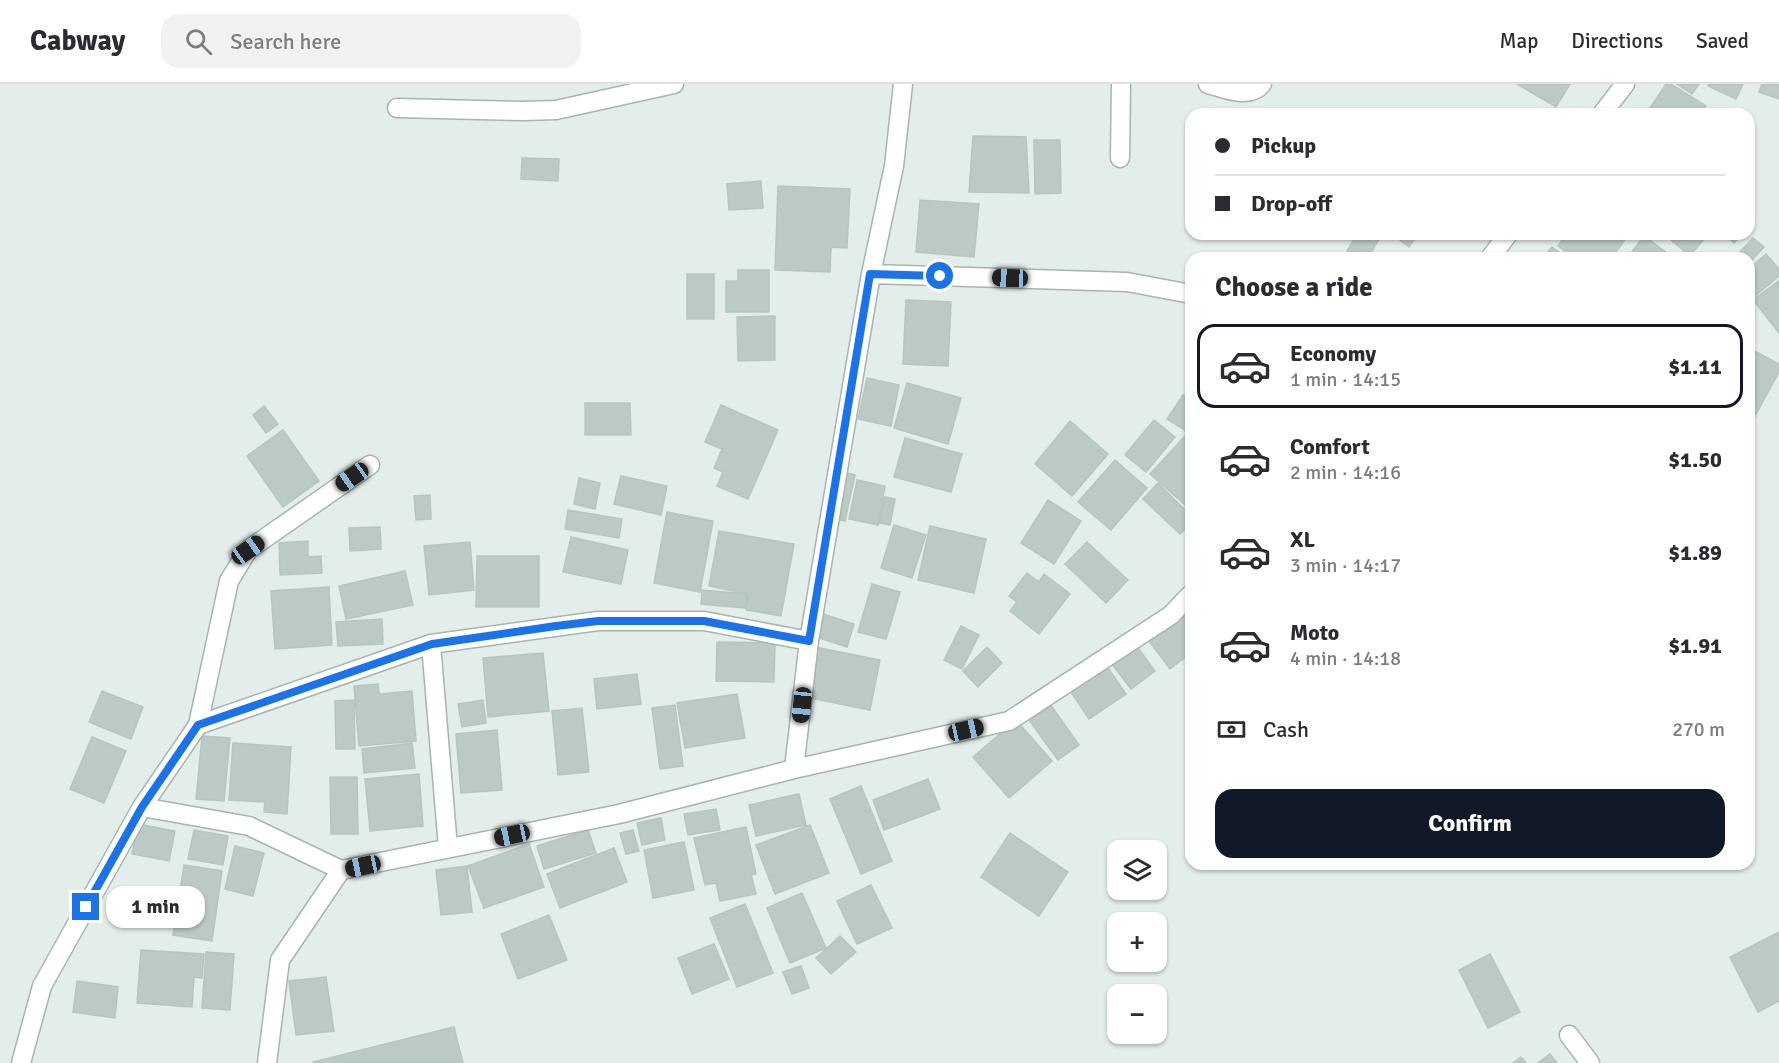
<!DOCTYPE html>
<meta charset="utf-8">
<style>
:root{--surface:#fff;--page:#f2f2f3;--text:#2b2b33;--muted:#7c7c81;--line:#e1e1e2;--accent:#111827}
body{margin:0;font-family:Signika,sans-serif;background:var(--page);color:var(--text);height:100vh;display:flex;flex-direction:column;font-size:22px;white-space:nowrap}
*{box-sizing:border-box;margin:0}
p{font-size:20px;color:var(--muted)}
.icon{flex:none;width:33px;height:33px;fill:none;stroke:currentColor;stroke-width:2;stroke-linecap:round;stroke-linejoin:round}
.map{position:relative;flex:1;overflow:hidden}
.panel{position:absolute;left:1185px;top:168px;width:570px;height:618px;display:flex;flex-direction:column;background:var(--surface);border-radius:18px;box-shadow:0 2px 4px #0004}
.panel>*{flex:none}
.guide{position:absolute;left:1185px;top:24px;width:570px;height:132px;border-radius:18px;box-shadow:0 2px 4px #0004;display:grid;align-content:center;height:132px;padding:0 30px;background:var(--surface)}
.controls{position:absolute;left:1107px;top:756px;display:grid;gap:12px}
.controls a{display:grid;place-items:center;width:60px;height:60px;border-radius:12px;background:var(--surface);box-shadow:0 2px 4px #0004;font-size:30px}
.end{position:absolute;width:27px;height:27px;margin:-14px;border:8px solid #1a73e8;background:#fff;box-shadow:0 0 0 3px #fff}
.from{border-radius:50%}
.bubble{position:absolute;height:42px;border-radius:18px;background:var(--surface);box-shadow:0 2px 4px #0004;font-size:20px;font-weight:700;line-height:42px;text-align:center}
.car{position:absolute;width:18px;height:36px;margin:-18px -9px;border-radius:8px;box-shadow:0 0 4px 2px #0007;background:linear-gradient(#222 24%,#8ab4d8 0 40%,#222 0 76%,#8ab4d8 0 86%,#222 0)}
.guide b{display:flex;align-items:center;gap:21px;height:57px;font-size:22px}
.guide b+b{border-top:2px solid var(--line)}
.guide i{width:15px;height:15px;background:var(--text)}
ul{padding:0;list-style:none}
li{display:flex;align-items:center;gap:18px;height:84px;margin:0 12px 9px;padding:0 18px;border:3px solid transparent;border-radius:18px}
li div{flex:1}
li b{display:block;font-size:22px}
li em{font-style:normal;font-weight:700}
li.active{border-color:var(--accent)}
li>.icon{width:54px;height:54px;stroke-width:1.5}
h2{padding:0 30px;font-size:27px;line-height:72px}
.pay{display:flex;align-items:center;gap:15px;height:66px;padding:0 30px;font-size:22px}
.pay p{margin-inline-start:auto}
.primary-button{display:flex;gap:12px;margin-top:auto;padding:12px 30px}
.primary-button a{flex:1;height:69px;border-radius:18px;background:var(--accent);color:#fff;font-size:24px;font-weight:700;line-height:69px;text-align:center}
header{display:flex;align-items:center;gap:36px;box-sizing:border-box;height:84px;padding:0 30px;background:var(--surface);border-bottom:2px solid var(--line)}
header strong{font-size:28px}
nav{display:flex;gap:33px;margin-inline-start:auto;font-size:21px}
.search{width:420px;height:54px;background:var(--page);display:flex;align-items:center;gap:15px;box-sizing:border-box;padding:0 21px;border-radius:18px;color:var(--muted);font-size:22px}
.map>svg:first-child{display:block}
.building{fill:#bbcac5;stroke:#b5c6c0;stroke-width:1.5}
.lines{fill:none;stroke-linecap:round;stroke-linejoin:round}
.street-casing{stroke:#a6b5b0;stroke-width:21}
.street{stroke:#fff;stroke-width:18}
.route{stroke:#1a73e8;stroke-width:8}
</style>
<header>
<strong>Cabway</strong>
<div class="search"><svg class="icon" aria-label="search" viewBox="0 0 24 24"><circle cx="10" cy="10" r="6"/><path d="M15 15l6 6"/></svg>Search here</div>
<nav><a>Map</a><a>Directions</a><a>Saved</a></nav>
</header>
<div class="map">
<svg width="1779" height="979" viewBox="0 0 1779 979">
<rect width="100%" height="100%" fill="#e3ede9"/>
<path class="building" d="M1517 0H1570L1556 23Z
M1666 0H1671L1706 22 1701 30H1646Z
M1677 0H1699L1692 10Z
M1709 0H1743L1736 15 1708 2Z
M1762 0H1779V15L1759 8Z
M973 52 1026 53 1029 109 969 108Z
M1034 56H1060L1061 109 1035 110Z
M522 74 559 75 558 97 521 95Z
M761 97 763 124 729 126 727 100Z
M778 102 850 105 847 164 831 163 830 188 775 186Z
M920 116 979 120 974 173 916 168Z
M1357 150H1382L1368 174H1358L1347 167Z
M1392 150H1418L1409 163Z
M1566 150H1619L1626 154 1612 174H1575L1558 162Z
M1664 150H1708L1690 172Z
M1725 150H1743L1734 159Z
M1644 152 1674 174H1627Z
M1753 154 1764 163 1749 179V174H1734Z
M1552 163 1567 174H1543Z
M1766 170 1779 185V192L1754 213 1749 207V185Z
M738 186H769V228H726V197H738Z
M687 190H714V235H687Z
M1779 197V249L1753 216Z
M906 216 951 218 948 282 903 280Z
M775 232V276L738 277 737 233Z
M1749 264 1779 280V288L1754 334 1749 331Z
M867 294 899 301 891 342 858 335Z
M907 299 961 314 948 360 894 344Z
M1183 311 1191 316V350L1167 335Z
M585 319H630L631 351H585Z
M721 321 778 346 748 415 717 402 723 388 714 384 722 365 705 358Z
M264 322 278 340 266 349 253 331Z
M1154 336 1175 353 1146 388 1125 371Z
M1070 337 1108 370 1072 412 1035 380Z
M283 346 319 397 283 423 247 372Z
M1186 351 1191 355V426L1150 390Z
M905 354 962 370 951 408 894 393Z
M1115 376 1147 404 1111 446 1078 418Z
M840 387 855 391 845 437 830 434Z
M621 392 667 402 661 431 614 420Z
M579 394 600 399 595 425 574 420Z
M857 396 885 402 878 441 849 435Z
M1158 399 1191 432V439L1180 450 1143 415Z
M430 411 431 435 416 436 414 412Z
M885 413 895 415 890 441 879 439Z
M1048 416 1081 437 1054 480 1021 459Z
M568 426 622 435 619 454 565 445Z
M667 428 713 437 700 508 654 499Z
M894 441 926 451 912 494 881 484Z
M930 442 986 455 974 509 918 496Z
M380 443 381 465 350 467 349 444Z
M719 447 794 460 781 532 746 526 748 510 709 502Z
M571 453 628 466 621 500 563 488Z
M308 457V473L321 472 322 489 280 491 279 459Z
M470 458 474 506 429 511 424 462Z
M1087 458 1128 496 1106 519 1065 480Z
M477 472H539V523H476Z
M405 487 413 521 346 535 339 502Z
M1027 489 1039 498 1044 490 1070 510 1039 550 1010 527 1017 518 1009 512Z
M872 500 900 508 886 555 858 548Z
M329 503 332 561 275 565 271 507Z
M702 506 747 510 745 524 701 520Z
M1191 520V569L1170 585 1146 553Z
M823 530 854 540 847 563 816 553Z
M382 535 383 560 338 562 336 538Z
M961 542 979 551 962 585 944 576Z
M1133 557 1155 587 1131 605 1108 575Z
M717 558 775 559 774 598 716 597Z
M815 563 880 576 870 626 805 613Z
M987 563 1002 579 978 603 963 587Z
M543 569 549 627 488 633 483 574Z
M1104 578 1126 610 1089 635 1067 602Z
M637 590 641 620 597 625 594 595Z
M378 600 379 610 412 607 416 657 359 662 354 602Z
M102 607 143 623 131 655 89 638Z
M737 610 745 654 685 664 677 619Z
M354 616 355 665H336L335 617Z
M483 616 486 639 462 643 458 620Z
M1048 617 1079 661 1058 676 1026 632Z
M675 621 683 682 660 685 652 624Z
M582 624 589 688 558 691 552 627Z
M1016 636 1052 677 1009 714 973 673Z
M497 646 502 706 461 709 456 650Z
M202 652 230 654 224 717 196 715Z
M92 653 126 667 104 719 70 705Z
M233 659 291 663 287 730 264 728 265 718 229 716Z
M412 659 415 684 364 689 362 665Z
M419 690 423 742 370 747 365 695Z
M330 693H357L358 750H331Z
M928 695 940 725 884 746 873 716Z
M861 702 892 777 861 790 830 715Z
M799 710 806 741 756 752 749 721Z
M716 725 720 746 688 751 684 730Z
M661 734 665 756 642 761 637 739Z
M138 740 175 747 169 777 132 770Z
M810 741 829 789 775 810 756 761Z
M746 743 756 790 751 791 756 810 720 817 716 799 705 801 694 754Z
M194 746 228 752 223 781 188 775Z
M588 746 596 769 544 785 537 762Z
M633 746 639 767 626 770 620 749Z
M1010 749 1068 788 1039 832 981 793Z
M684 758 694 806 653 814 644 766Z
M529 760 544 803 484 824 468 782Z
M235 762 264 769 253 812 225 805Z
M614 764 627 798 560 824 547 790Z
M184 781 222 787 212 857 173 851Z
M467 782 472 828 441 831 436 786Z
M871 801 892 844 857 860 837 817Z
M802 809 826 864 790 879 767 824Z
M745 820 773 889 737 903 710 834Z
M549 831 567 876 518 895 501 850Z
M1779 848V917L1758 928 1730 873Z
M840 852 856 868 831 890 816 874Z
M714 860 729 895 692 910 678 874Z
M141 866 204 870 202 894 194 893 192 923 137 919Z
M206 868 234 870 230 926 202 924Z
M1490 870 1520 928 1488 944 1459 886Z
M801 882 809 904 792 910 783 888Z
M326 893 334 947 296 951 289 897Z
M77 897 118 903 115 934 73 928Z
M454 943 463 979H313V978Z
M1550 970 1557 979H1538Z
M1521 973 1526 979H1513Z"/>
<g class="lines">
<g class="street-casing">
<path id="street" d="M1208 0C1224 4 1249 16 1262 0
M397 24 523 27 556 26 674 0
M1602 30 1625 0
M1120 74 1121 0
M1490 174 1508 150
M871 190 1127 198 1191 210
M431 560 448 764
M198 641 229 497 248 466 370 381
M794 685 809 557 871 190 894 82 903 0
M142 723 249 742 341 786 619 730 794 685 1009 637 1171 531 1191 510
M1569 951 1590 979
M21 979 42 902 142 723 198 641 431 560 598 537H704L809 557
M267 979 280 876 341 786"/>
</g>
<use href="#street" class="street"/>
</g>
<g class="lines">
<path class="route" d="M86 823 142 723 198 641 432 560 556 542 598 537H704L809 557 870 190 940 192"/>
</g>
</svg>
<div class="controls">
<a><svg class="icon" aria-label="layers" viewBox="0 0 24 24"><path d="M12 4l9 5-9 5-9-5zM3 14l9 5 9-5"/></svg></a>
<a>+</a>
<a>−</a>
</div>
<i class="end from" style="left:940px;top:192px"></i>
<i class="end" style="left:86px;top:823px"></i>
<div class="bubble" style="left:106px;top:802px;width:99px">1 min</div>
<i class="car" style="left:1010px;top:194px;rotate:272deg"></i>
<i class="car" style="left:352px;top:393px;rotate:235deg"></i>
<i class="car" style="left:248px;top:466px;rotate:55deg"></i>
<i class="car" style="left:802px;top:621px;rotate:186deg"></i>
<i class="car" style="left:966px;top:646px;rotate:77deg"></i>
<i class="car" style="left:512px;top:751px;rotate:258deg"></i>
<i class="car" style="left:363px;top:782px;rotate:258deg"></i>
<div class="guide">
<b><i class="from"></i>Pickup</b>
<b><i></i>Drop-off</b>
</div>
<section class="panel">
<h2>Choose a ride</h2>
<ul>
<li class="active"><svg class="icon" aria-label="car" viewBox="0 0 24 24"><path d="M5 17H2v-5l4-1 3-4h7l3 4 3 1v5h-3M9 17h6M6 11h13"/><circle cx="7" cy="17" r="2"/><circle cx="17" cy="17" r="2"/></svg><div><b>Economy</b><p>1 min · 14:15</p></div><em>$1.11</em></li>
<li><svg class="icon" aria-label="car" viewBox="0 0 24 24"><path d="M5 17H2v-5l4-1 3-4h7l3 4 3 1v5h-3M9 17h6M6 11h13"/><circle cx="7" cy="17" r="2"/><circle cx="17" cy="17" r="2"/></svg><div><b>Comfort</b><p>2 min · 14:16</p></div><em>$1.50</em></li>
<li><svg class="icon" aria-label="car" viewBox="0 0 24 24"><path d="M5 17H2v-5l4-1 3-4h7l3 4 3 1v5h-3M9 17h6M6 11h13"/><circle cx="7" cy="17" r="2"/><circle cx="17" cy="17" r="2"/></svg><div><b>XL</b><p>3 min · 14:17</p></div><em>$1.89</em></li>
<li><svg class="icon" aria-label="car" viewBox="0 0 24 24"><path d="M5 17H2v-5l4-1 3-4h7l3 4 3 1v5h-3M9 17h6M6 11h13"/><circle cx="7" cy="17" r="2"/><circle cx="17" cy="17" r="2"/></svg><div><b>Moto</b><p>4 min · 14:18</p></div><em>$1.91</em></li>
</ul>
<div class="pay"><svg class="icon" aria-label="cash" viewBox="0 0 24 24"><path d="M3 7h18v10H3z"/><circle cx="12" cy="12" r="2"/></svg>Cash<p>270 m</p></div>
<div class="primary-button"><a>Confirm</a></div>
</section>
</div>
